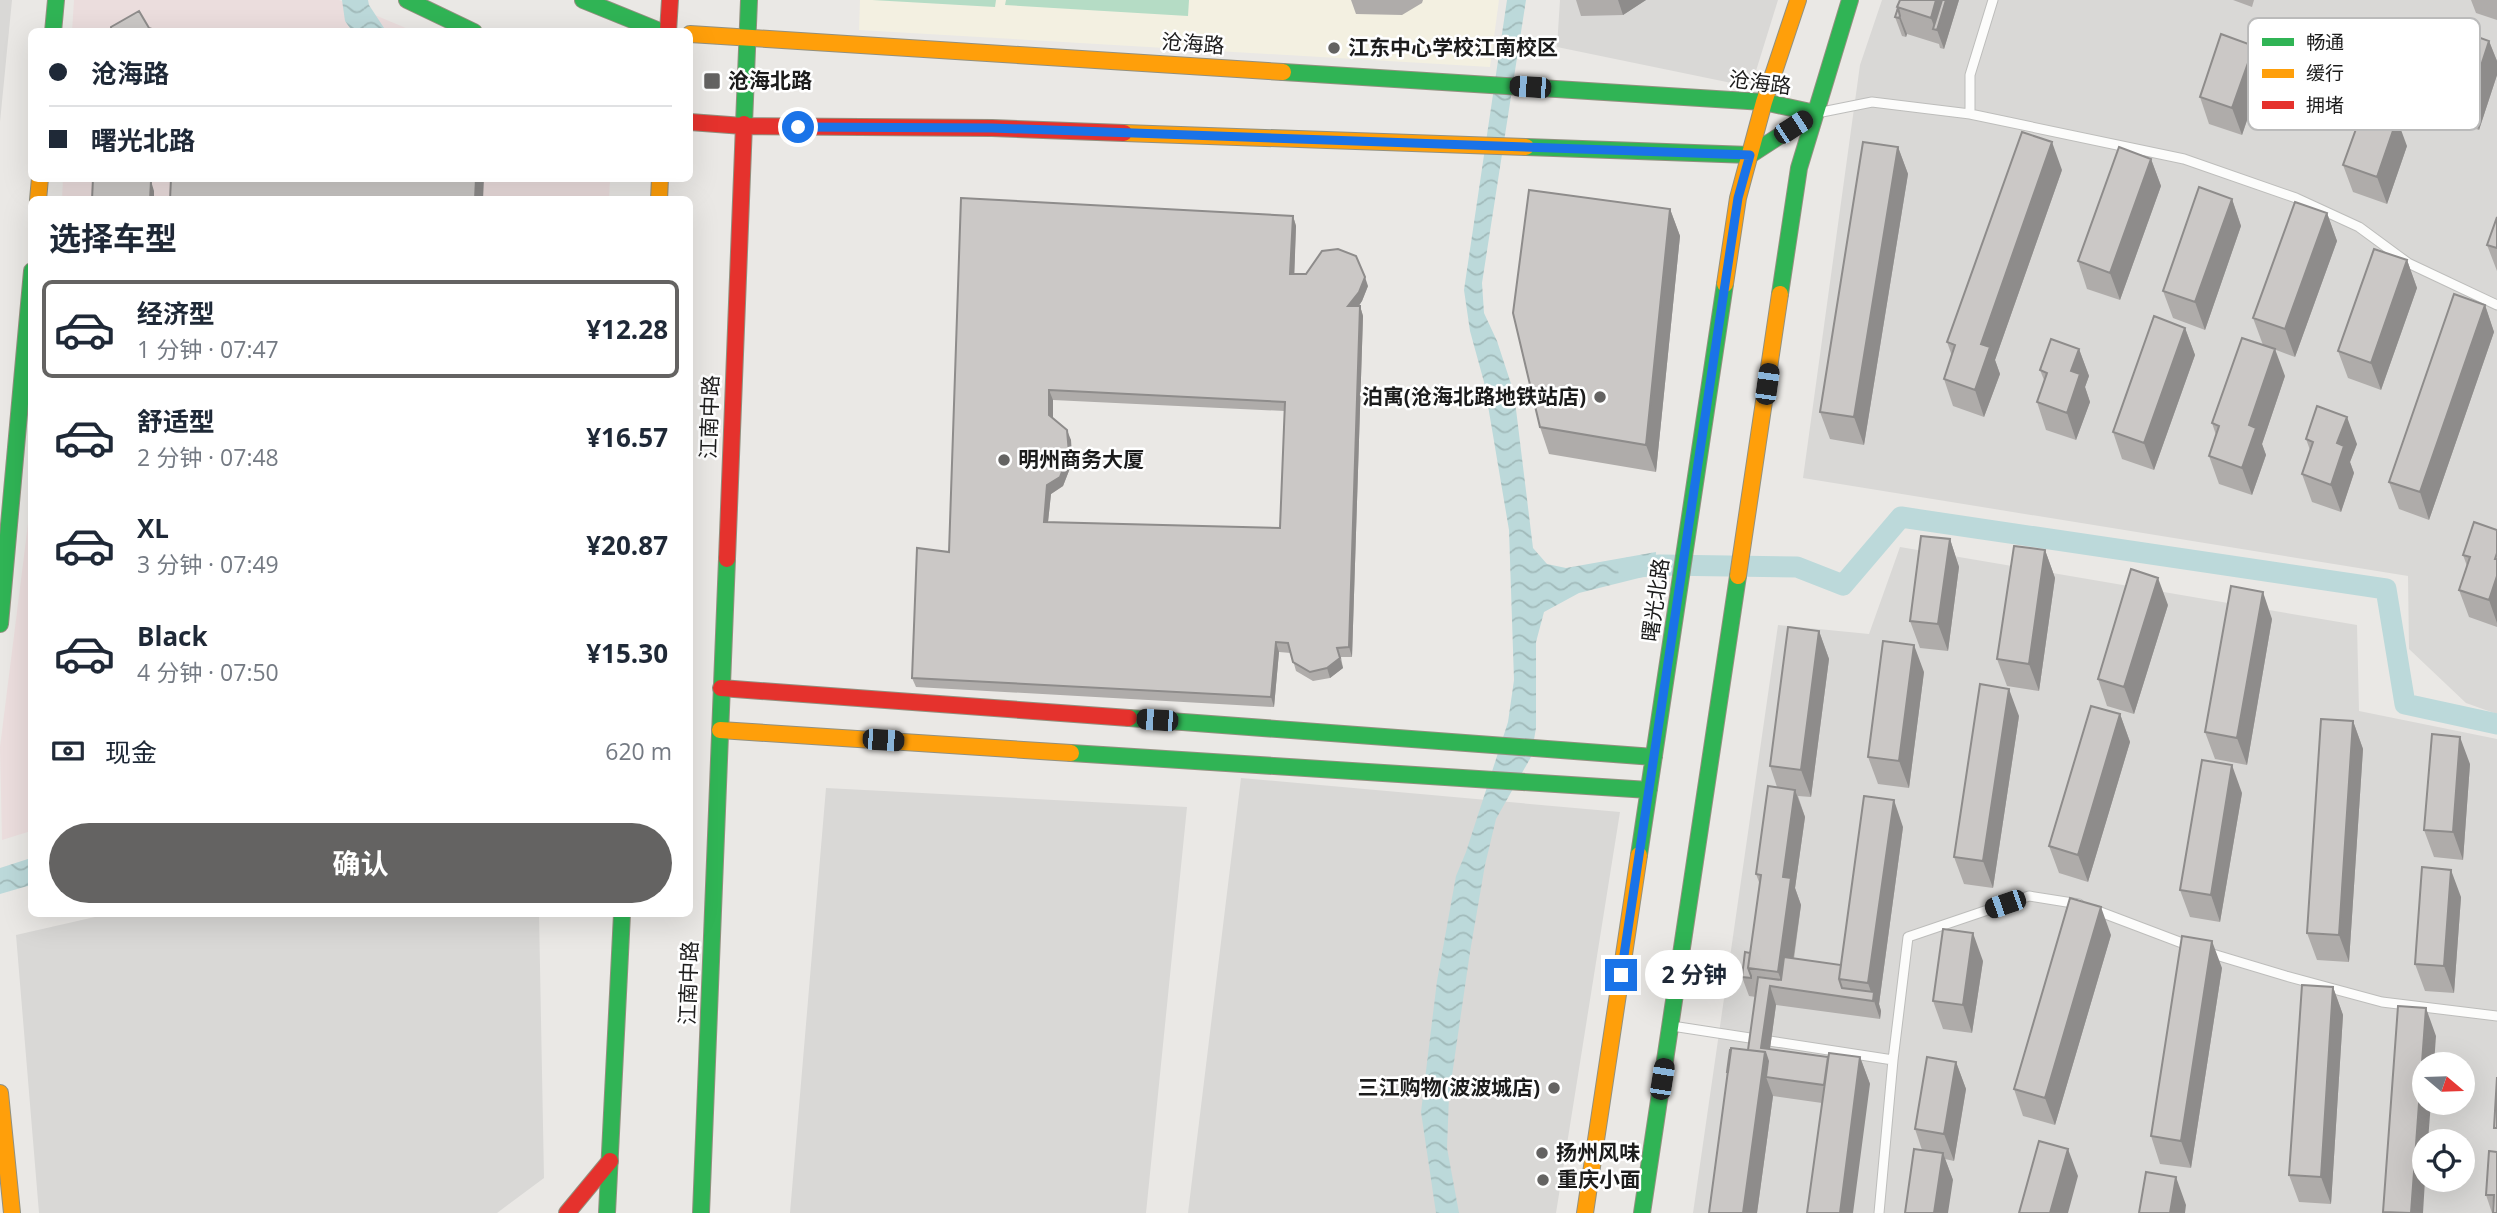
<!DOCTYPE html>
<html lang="zh">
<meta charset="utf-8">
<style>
:root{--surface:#fff;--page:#f2f2f3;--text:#1f2937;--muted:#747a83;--line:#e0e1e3;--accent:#646362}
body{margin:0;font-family:"Open Sans","Noto Sans SC",sans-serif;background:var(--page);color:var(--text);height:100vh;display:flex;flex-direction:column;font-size:26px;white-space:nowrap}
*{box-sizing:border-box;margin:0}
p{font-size:23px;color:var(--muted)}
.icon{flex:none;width:38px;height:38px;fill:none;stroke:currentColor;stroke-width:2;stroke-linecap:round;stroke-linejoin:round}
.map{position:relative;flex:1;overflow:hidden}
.sheet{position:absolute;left:28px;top:196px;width:665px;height:721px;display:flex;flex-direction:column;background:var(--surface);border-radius:10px;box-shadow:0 7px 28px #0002}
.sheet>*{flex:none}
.guide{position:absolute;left:28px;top:28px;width:665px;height:154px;border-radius:10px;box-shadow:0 7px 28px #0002;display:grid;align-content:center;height:154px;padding:0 21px;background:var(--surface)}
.needle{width:46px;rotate:109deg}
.controls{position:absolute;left:2412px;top:1052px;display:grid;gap:14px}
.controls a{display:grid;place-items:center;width:63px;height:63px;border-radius:50%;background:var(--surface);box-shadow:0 7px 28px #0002;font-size:35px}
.end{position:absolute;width:32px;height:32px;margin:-16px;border:9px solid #1a73e8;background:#fff;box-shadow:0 0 0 4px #fff}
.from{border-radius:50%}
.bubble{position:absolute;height:49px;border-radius:24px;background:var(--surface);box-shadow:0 7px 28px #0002;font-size:23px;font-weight:700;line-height:49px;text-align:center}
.car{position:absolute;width:21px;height:42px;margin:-21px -10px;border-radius:9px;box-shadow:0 0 5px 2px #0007;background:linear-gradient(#222 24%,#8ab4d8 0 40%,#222 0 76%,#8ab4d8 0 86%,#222 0)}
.guide b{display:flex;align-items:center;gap:24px;height:66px;font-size:26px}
.guide b+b{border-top:2px solid var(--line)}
.guide i{width:18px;height:18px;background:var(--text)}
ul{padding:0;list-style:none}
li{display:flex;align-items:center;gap:21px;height:98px;margin:0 14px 10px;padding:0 7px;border:4px solid transparent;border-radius:10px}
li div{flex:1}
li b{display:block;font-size:26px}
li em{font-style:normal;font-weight:700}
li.current{border-color:var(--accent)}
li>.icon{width:63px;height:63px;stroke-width:1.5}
h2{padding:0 21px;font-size:32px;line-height:84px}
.pay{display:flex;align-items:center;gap:18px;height:77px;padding:0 21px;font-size:26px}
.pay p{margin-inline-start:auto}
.cta{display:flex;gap:14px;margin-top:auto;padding:14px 21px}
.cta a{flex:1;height:80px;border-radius:42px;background:var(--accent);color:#fff;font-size:28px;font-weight:700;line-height:80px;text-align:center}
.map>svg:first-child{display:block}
.residential{fill:#d9d8d6;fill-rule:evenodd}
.commercial{fill:#ebdddd}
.education{fill:#f3f0e1}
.pitch{fill:#b5dcc5}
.water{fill:url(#water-waves)}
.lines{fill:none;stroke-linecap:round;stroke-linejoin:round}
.canal{stroke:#bcd9da;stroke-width:21}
.lane-casing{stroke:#bdbdbb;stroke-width:11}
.fast-casing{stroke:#92907f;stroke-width:18}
.slow-casing{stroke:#92907f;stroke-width:18}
.jam-casing{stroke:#92907f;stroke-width:18}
.lane{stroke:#fcfcfb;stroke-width:9}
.fast{stroke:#30b455;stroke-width:16}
.slow{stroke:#ff9f0a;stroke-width:16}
.jam{stroke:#e5322d;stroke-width:16}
.wall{fill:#afacaa;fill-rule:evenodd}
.shaded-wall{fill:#8e8c8b}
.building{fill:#cbc8c6;stroke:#8e8c8b;stroke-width:2;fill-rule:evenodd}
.route{stroke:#1a73e8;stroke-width:9}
.poi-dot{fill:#646362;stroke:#fff;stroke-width:2.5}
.labels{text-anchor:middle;stroke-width:5;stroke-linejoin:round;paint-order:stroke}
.street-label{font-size:21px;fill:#1c1c1c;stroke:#fff}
.poi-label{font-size:21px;font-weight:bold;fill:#1c1c1c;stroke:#fff;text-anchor:start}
.key{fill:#fff;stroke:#bbb;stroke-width:2}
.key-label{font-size:19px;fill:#1c1c1c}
</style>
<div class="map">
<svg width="2497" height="1213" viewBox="0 0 2497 1213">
<defs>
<pattern id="water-waves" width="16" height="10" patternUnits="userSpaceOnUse" patternTransform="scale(1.75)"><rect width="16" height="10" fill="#bcd9da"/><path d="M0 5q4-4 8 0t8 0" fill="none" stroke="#a1baba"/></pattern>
</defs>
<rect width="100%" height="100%" fill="#eae8e5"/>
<path class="residential" d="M0 0H12L0 122Z
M1560 0H1778L1751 87 1557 47Z
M1882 0H2497V714L2466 703 2409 649 2408 576 1803 478 1860 65Z
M1900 547 2357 625 2359 711 2497 739V1213H1693L1778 625 1869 634ZM2424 1064H2462V1102H2424ZM2424 1141H2462V1180H2424Z
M1241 778 1620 812 1556 1213H1188Z
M826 788 1187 807 1146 1213H790Z
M108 914H539L544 1178 497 1213H39L16 935Z"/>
<path class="commercial" d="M74 0H339L413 31 72 32Z
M63 178 610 179 609 200H62Z
M31 500V831L2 840 0 747Z"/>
<path class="education" d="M860 0H1499L1490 67 859 30Z"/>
<path class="pitch" d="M872 0H996L995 7Z
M1006 0H1189L1188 16 1005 5Z"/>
<path class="water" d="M342 0H368L369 5 386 31H352L345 21Z
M1507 0H1526L1482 283 1484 313 1497 341 1514 393 1533 548 1547 564 1566 568 1656 552 1655 574 1579 593 1544 612 1536 642V728L1531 757 1496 819 1485 865 1470 952 1449 1096 1447 1148 1459 1213H1436L1421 1112 1437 981 1456 876 1466 852 1508 722 1514 680 1509 530 1484 382 1470 331 1464 290Z
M31 858V885L0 894V868Z"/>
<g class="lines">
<path class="canal" d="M1628 568 1660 565 1797 567 1843 585 1901 517 2386 589 2405 704 2497 724"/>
<g class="lane-casing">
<path id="lane" d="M1822 112 1872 102 1970 114 2184 159 2296 198 2359 227 2408 263 2497 305
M1970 114V75L1993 0
M2095 910 2190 946
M2206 952 2286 976 2382 1002 2497 1016
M1672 1026 1893 1060 1908 937 2029 896 2079 904
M1879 1213 1893 1060"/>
</g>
<g class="fast-casing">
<path id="fast" d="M407 0 474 32
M583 0 662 32
M53 32 56 0
M1283 72 1764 102 1815 113
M744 124 749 0
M1526 147 1750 155 1815 113
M1780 294 1799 168 1850 0
M0 624 32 271
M1129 718 1654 757
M1071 753 1649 790
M1639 855 1725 284
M607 1213 622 914
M701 1213 727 559
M1642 1213 1738 576"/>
</g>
<g class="slow-casing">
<path id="slow" d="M690 34 1283 72
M1124 133 1526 147
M38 200 40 178
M659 200 660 178
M1725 284 1738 198 1764 102 1798 0
M1738 576 1780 294
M720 730 1071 753
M0 1093 12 1213
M1585 1213 1639 855"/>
</g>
<g class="jam-casing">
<path id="jam" d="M668 32 670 0
M690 122 743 126 992 128 1124 133
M727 559 744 124
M721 688 1129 718
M567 1213 610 1161"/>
</g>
<use href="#lane" class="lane"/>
<use href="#fast" class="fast"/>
<use href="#slow" class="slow"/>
<use href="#jam" class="jam"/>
</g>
<path class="wall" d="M1351 0H1423L1422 3 1402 15 1356 14Z
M1576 0H1646L1623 15 1581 16Z
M1959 0 1944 49 1940 48 1939 44 1907 34 1906 37 1902 36 1895 17 1897 7Z
M2233 0H2254L2252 7Z
M2471 0H2497V20L2476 13Z
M2489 41 2497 61V75L2479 130 2439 117 2429 89Z
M2263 73 2242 135 2209 124 2200 97Z
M2407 146 2387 204 2353 192 2343 165Z
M1898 147 1908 174 1864 445 1830 439 1820 412Z
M2151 159 2161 186 2120 300 2087 289 2078 261Z
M2062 170 1995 360 2000 374 1984 417 1953 406 1944 379 1952 356 1947 342Z
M961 198 1293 216 1296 226 1294 274H1306L1368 286 1362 301 1359 306H1360L1363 316 1352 657H1341L1343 668 1330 678 1313 681 1296 671 1291 653 1279 652 1274 707 916 687 912 678 949 552ZM1053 400 1285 411 1280 528 1048 522 1051 494 1063 486 1072 463 1071 440 1053 418Z
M2232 199 2241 226 2205 330 2173 318 2163 291Z
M1670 209 1680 236 1656 472 1549 454 1540 427Z
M2327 213 2337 241 2295 357 2263 345 2253 318Z
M2497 217V271L2487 245Z
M2407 260 2417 288 2381 390 2348 378 2338 351Z
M2485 305 2494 332 2429 520 2399 509 2389 482Z
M2185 328 2195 355 2154 470 2122 459 2113 432Z
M2079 349 2089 376 2085 387 2090 402 2076 440 2046 430 2037 402 2044 380 2040 370Z
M2285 376 2262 444 2266 455 2252 495 2219 484 2209 456 2216 435 2212 423Z
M2306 439 2357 444 2350 462 2354 473 2341 512 2312 502 2302 474 2310 450Z
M2497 530V627L2469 617 2459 590 2467 566 2463 555Z
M1950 539 1959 567 1948 651 1920 648 1910 621Z
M2045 550 2055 578 2039 691 2007 686 1997 659Z
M2168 605 2134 714 2107 706 2098 679Z
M2272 619 2247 765 2215 759 2205 732Z
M1819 631 1829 659 1811 797 1798 796 1805 817 1795 888 1801 905 1794 959 1841 965 1903 827 1879 1004 1881 1011 1880 1019 1776 1005 1770 1049 1828 1057H1860L1870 1084 1822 1103 1773 1096 1757 1213 1727 1072 1748 1050 1756 997 1749 996 1742 977 1750 953 1760 885 1756 874 1777 787 1770 766Z
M1924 672 1909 788 1878 784 1868 757Z
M2120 714 2130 742 2088 882 2059 873 2049 846Z
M2019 716 1993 888 1964 884 1954 857Z
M2353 721 2363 749 2349 962 2317 960 2307 933Z
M2470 764 2463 860 2434 857 2424 830Z
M2242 793 2220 922 2190 917 2180 890Z
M2461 897 2454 993 2425 991 2415 964Z
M2111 935 2055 1125 2023 1116 2014 1089Z
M1983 961 1972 1033 1943 1029 1933 1001Z
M2222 968 2191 1168 2160 1164 2151 1136Z
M2333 987 2343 1015 2331 1204 2299 1202 2289 1175Z
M1956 1062 1966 1089 1954 1161 1945 1159 1953 1180 1922 1150 1915 1129Z
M2497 1152 2492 1213 2486 1195Z"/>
<path class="shaded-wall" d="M1618 0H1646L1623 15Z
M1936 0H1959L1944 49 1937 30 1935 29 1931 18Z
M1900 16 1907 34 1906 37 1899 18Z
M2489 41 2497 61V75L2479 130 2469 103Z
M2254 46 2263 73 2242 135 2232 108Z
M2397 119 2407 146 2387 204 2377 177Z
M2052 142 2062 170 1995 360 2000 374 1984 417 1975 390 1981 344Z
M1898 147 1908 174 1864 445 1854 417Z
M2151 159 2161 186 2120 300 2110 273Z
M476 178H484L483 200H475Z
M151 181 154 191V200H150Z
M2232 199 2241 226 2205 330 2195 302Z
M1670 209 1680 236 1656 472 1646 445Z
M2327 213 2337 241 2295 357 2285 329Z
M1293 216 1296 226 1294 284 1290 274Z
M2407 260 2417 288 2381 390 2371 363Z
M1365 277 1368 286 1362 301 1352 315 1348 306Z
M2485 305 2494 332 2429 520 2420 492Z
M1360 306 1363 316 1352 657 1349 647Z
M2185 328 2195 355 2154 470 2144 443Z
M2079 349 2089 376 2085 387 2090 402 2076 440 2067 413 2071 371Z
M2275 349 2285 376 2262 444 2266 455 2252 495 2242 468 2249 425Z
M1049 390 1053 400V425L1049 415Z
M2347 417 2357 444 2350 462 2354 473 2341 512 2331 485 2337 443Z
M1067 430 1071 440 1072 463 1063 486 1051 494 1047 531 1044 522 1047 485Z
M1950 539 1959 567 1948 651 1938 624Z
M2045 550 2055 578 2039 691 2029 664Z
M2497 576V623L2489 600Z
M2158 578 2168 605 2134 714 2124 687Z
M2263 592 2272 619 2247 765 2237 738Z
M1819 631 1829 659 1811 797 1801 770Z
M1276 642 1279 652 1274 707 1271 697Z
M1914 645 1924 672 1909 788 1899 761Z
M1337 648 1343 668 1330 678 1327 668Z
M2009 689 2019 716 1993 888 1983 861Z
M2120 714 2130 742 2088 882 2078 855Z
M2353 721 2363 749 2349 962 2339 935Z
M2460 737 2470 764 2463 860 2453 832Z
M2232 765 2242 793 2220 922 2211 895Z
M1795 790 1805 817 1795 888 1801 905 1789 989 1784 988 1778 972 1783 877Z
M1894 800 1903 827 1879 1004 1881 1011 1880 1019 1868 983Z
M2451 870 2461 897 2454 993 2444 966Z
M2101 907 2111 935 2055 1125 2045 1098Z
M1973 933 1983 961 1972 1033 1963 1005Z
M2212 941 2222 968 2191 1168 2181 1141Z
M1770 986 1776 1005 1766 1077 1773 1096 1757 1213H1743L1761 1048Z
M2333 987 2343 1015 2331 1204 2321 1177Z
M2426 1008 2436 1036 2434 1064H2424V1102H2431L2428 1141H2424V1180H2425L2423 1213H2411Z
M1860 1057 1870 1084 1853 1213H1840Z
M1956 1062 1966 1089 1954 1161 1944 1134Z
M2068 1149 2078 1176 2068 1213H2050Z
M1943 1153 1953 1180 1948 1213H1934Z
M2176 1177 2186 1205 2185 1213H2170Z"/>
<path class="building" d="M1900 0H1936L1931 18 1897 7Z
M1942 0H1946L1937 30 1933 29Z
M1898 8 1900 16 1899 18 1895 17Z
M139 11 149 28 160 32H111V27Z
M2450 27 2489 41 2469 103 2429 89Z
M2221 34 2254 46 2232 108 2200 97Z
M2364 107 2397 119 2377 177 2343 165Z
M2022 132 2052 142 1981 344 1990 347 1975 390 1944 379 1955 345 1947 342Z
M1863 142 1898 147 1854 417 1820 412Z
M2119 147 2151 159 2110 273 2078 261Z
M93 178H141V180L151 181 150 200H92Z
M171 178H476L475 200H170Z
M2199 187 2232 199 2195 302 2163 291Z
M1529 190 1670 209 1646 445 1540 427 1513 313Z
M961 198 1293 216 1290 274H1306L1322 251 1338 249 1356 256 1365 277 1359 292 1348 306H1360L1349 647 1337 648 1340 658 1327 668 1310 672 1293 662 1288 643 1276 642 1271 697 912 678 917 548 949 552ZM1049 390 1285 402 1280 528 1044 522 1047 485 1060 477 1069 453 1067 430 1049 415Z
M2295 202 2327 213 2285 329 2253 318Z
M2497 217V248L2487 245Z
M2374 249 2407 260 2371 363 2338 351Z
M2454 294 2485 305 2420 492 2389 482Z
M2154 316 2185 328 2144 443 2113 432Z
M2242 338 2275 349 2249 425 2256 428 2242 468 2209 456 2219 426 2212 423Z
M2051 339 2079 349 2071 371 2080 374 2067 413 2037 402 2047 373 2040 370Z
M2317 406 2347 417 2337 443 2344 446 2331 485 2302 474 2313 442 2306 439Z
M2474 522 2497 530V553L2495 559H2497V576L2489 600 2459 590 2470 557 2463 555Z
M1921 536 1950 539 1938 624 1910 621Z
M2014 546 2045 550 2029 664 1997 659Z
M2131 569 2158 578 2124 687 2098 679Z
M2231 586 2263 592 2237 738 2205 732Z
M1788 627 1819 631 1801 770 1770 766Z
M1883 641 1914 645 1899 761 1868 757Z
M1980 684 2009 689 1983 861 1954 857Z
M2091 706 2120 714 2078 855 2049 846Z
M2321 719 2353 721 2339 935 2307 933Z
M2432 734 2460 737 2453 832 2424 830Z
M2202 760 2232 765 2211 895 2180 890Z
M1768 786 1795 790 1783 877 1791 878 1778 972 1748 968 1761 875 1756 874Z
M1864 796 1894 800 1868 983 1839 979Z
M2422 867 2451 870 2444 966 2415 964Z
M2070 898 2101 907 2045 1098 2014 1089Z
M1943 929 1973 933 1963 1005 1933 1001Z
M2182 936 2212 941 2181 1141 2151 1136Z
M1745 952 1750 953 1748 968 1751 976V978L1742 977Z
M1784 957 1841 965 1839 979 1842 988 1874 992 1873 1001 1770 986 1761 1048 1828 1057 1824 1085 1766 1077 1768 1061 1765 1052 1748 1050 1758 977 1781 980Z
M2302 985 2333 987 2321 1177 2289 1175Z
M2398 1006 2426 1008 2411 1213 2383 1212Z
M1731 1048 1765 1052 1743 1213H1709Z
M1730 1050H1731L1728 1072H1727Z
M1829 1053 1860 1057 1840 1213H1807Z
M1927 1057 1956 1062 1944 1134 1915 1129Z
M2497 1077V1128H2494Z
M2039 1141 2068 1149 2050 1213H2019Z
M1914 1149 1943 1153 1934 1213H1905Z
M2489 1151 2497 1152V1213H2493L2494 1195H2486Z
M2146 1172 2176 1177 2170 1213H2139Z"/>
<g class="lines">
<path class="route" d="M798 127 992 128 1750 155 1738 198 1621 975"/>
</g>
<g class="poi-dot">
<circle cx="1334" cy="48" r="7"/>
<rect x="703" y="72" width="18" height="18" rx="3.5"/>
<circle cx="1600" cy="397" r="7"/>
<circle cx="1004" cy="460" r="7"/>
<circle cx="1554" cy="1088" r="7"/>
<circle cx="1542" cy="1153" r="7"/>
<circle cx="1543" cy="1180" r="7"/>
</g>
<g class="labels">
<g class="street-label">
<text transform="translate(1193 44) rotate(4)" y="7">沧海路</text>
<text transform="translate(1760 83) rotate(7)" y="7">沧海路</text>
<text transform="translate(710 417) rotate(-88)" y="7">江南中路</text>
<text transform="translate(1656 600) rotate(-82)" y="7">曙光北路</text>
<text transform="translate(689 983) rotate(-88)" y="7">江南中路</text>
</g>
<g class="poi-label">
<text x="1348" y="55">江东中心学校江南校区</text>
<text x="728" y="88">沧海北路</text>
<text x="1586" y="404" text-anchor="end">泊寓(沧海北路地铁站店)</text>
<text x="1018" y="467">明州商务大厦</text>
<text x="1540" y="1095" text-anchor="end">三江购物(波波城店)</text>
<text x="1556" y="1160">扬州风味</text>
<text x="1557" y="1187">重庆小面</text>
</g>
</g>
<rect x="2248" y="18" width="232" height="112" rx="10" class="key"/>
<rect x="2262" y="38" width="32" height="8" fill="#30b455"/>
<rect x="2262" y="69" width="32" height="9" fill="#ff9f0a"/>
<rect x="2262" y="101" width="32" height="8" fill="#e5322d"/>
<g class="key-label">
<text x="2306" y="49">畅通</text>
<text x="2306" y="80">缓行</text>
<text x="2306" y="112">拥堵</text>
</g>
</svg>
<div class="controls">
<a><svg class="needle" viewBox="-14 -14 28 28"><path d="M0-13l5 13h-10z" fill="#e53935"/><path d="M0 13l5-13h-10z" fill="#747a83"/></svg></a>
<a><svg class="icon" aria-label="locate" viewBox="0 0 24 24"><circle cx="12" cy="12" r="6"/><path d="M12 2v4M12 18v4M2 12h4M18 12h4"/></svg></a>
</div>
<i class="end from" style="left:798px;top:127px"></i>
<i class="end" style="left:1621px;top:975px"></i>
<div class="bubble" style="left:1645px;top:950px;width:98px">2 分钟</div>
<i class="car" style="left:1530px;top:87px;rotate:274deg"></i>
<i class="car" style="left:1793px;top:127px;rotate:57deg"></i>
<i class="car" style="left:1767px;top:384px;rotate:8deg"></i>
<i class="car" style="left:1157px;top:720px;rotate:274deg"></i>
<i class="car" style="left:883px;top:740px;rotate:94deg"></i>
<i class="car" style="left:2005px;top:904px;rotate:251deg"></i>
<i class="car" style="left:1662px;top:1079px;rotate:9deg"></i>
<div class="guide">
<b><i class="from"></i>沧海路</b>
<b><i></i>曙光北路</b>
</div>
<section class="sheet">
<h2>选择车型</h2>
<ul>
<li class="current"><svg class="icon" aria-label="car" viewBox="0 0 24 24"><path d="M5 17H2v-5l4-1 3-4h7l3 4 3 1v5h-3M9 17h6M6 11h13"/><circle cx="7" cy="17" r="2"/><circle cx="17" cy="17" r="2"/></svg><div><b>经济型</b><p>1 分钟 · 07:47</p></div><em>¥12.28</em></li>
<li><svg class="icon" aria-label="car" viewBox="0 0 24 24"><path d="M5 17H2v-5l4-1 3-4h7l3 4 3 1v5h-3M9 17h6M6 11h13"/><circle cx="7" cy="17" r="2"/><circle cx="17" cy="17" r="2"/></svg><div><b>舒适型</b><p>2 分钟 · 07:48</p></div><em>¥16.57</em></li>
<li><svg class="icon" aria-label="car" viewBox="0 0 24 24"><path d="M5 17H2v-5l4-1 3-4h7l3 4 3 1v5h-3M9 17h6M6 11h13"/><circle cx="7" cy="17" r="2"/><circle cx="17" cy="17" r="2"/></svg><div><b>XL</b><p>3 分钟 · 07:49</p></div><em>¥20.87</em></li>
<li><svg class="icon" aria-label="car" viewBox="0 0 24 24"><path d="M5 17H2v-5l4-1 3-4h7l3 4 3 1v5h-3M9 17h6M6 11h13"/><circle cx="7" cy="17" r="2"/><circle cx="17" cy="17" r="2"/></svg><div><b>Black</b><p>4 分钟 · 07:50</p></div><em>¥15.30</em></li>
</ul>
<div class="pay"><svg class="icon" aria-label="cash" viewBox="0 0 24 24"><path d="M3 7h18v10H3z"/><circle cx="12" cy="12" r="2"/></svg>现金<p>620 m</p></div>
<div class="cta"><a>确认</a></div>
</section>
</div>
